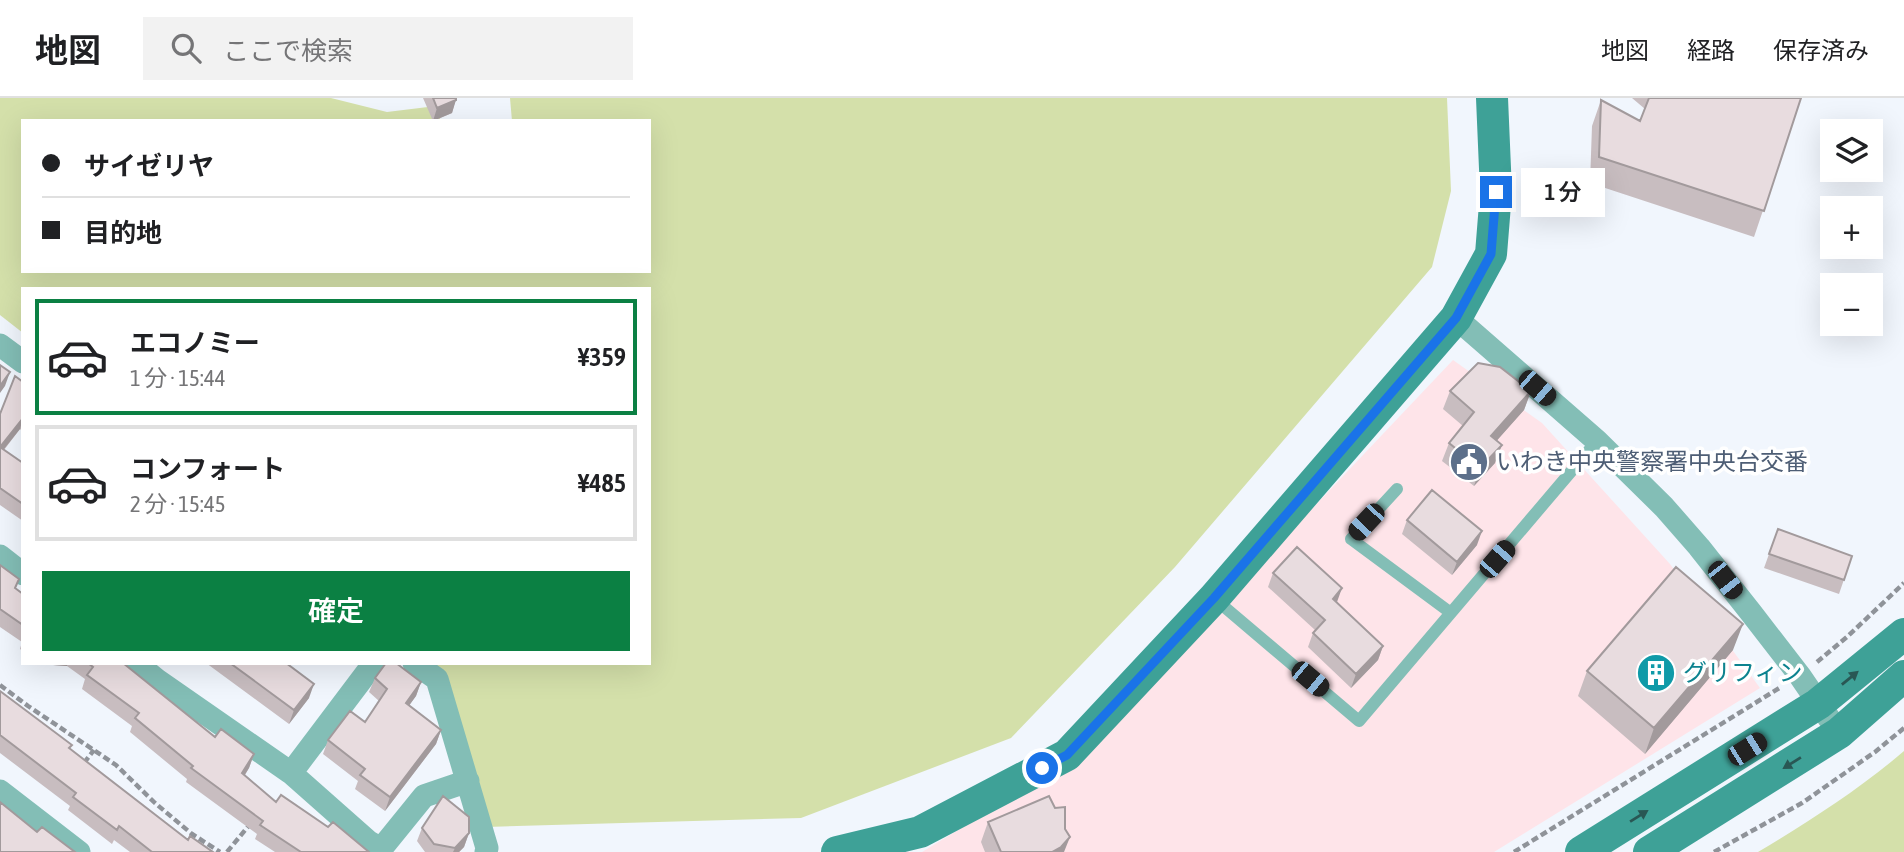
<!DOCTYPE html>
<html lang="ja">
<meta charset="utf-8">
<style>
:root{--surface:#fff;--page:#f2f2f2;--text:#202124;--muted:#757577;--line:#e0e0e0;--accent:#0b8043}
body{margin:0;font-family:"Asap Condensed","Noto Sans JP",sans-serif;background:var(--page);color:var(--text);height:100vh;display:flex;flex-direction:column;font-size:26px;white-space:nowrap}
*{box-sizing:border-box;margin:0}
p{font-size:23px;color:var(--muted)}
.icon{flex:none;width:38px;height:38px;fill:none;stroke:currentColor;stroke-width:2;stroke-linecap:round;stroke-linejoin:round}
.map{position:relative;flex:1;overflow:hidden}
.sheet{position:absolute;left:21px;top:189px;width:630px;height:378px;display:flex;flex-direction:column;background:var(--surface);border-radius:0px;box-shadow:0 7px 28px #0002}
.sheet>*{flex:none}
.guide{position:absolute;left:21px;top:21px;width:630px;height:154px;border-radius:0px;box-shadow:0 7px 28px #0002;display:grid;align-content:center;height:154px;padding:0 21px;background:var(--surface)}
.tools{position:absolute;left:1820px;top:21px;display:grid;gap:14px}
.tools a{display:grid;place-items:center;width:63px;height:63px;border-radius:0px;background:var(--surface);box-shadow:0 7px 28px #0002;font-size:35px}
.end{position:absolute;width:32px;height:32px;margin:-16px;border:9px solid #1a73e8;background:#fff;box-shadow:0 0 0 4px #fff}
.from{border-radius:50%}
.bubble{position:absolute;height:49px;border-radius:0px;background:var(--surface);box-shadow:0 7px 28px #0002;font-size:23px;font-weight:600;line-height:49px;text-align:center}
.car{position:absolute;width:21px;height:42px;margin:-21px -10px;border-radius:9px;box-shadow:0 0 5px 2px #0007;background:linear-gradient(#222 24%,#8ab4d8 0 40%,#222 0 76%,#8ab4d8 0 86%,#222 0)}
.guide b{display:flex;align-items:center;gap:24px;height:66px;font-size:26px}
.guide b+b{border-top:2px solid var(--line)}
.guide i{width:18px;height:18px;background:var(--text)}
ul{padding:12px 0 0;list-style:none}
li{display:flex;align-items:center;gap:21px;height:116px;margin:0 14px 10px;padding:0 7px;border:4px solid var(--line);border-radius:0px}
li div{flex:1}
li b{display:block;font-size:26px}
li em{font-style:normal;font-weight:600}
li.active{border-color:var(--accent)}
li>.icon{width:63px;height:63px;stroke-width:1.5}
.button{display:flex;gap:14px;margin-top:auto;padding:14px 21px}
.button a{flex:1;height:80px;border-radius:0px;background:var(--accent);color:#fff;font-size:28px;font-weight:600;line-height:80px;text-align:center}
header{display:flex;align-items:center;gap:42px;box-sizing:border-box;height:98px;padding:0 35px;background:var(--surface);border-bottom:2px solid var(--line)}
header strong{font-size:33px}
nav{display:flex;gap:38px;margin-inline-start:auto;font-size:24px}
.search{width:490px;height:63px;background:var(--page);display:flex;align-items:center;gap:18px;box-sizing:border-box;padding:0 24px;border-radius:0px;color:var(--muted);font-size:26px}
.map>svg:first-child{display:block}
.commercial{fill:#fee4e9}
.green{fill:#d4e0aa}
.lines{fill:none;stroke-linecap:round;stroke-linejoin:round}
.path{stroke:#8f9399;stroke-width:4.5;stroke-dasharray:7 3.5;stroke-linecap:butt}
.lane{stroke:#83beb6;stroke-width:12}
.street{stroke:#83beb6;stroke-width:23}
.secondary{stroke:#3ea197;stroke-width:32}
.wall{fill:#c8bdc0}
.shaded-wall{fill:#a29a9c}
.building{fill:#e8dcdf;stroke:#a29a9c;stroke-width:2}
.oneway{fill:#295754}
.route{stroke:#1a73e8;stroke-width:9}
.labels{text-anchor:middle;stroke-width:7;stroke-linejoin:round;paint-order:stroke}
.service-label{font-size:24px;fill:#4e5e75;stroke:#fff;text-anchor:start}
.culture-label{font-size:24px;fill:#0d838f;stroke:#fff;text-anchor:start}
</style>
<header>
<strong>地図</strong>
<div class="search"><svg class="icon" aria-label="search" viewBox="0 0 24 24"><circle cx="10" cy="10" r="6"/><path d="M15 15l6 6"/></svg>ここで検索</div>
<nav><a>地図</a><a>経路</a><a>保存済み</a></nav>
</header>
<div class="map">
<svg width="1904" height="754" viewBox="0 0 1904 754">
<rect width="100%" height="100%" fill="#f1f6fd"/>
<path class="commercial" d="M1453 262 1542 325 1670 466 1760 590 1494 754H922L1075 661Z"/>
<path class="green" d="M0 0H331L387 14 436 8 441 23H23V173H649V23H512L510 0H1447L1451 93 1432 169 1175 469 1011 640 801 720 486 729 433 565H649V191H23V235L0 217Z
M1904 653V754H1758C1808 724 1860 691 1904 653Z"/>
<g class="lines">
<path class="path" d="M1817 564 1847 539 1904 485
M0 587 28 608 116 667 155 705 192 736 220 754
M84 665 94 652
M227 754 251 725
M1514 754 1781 589
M1714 754 1802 705 1875 654 1904 630"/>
<path class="lane" d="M1397 391 1351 441 1451 515
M1215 501 1359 623 1597 343"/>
<path class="street" d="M1456 220 1597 343 1664 409 1699 449 1752 516 1800 578 1839 635
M0 247 23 264
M0 458 23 476
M136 565 157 582 291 675 369 744 381 751 424 698 468 683
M414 565 437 581 487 750 486 754
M291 675 374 565
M0 693 79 754"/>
<path class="secondary" d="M837 754 920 734 1067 657 1214 500 1456 220 1491 156 1496 94 1492 0
M1581 754 1818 606 1904 536
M1649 754 1839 635 1904 578"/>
</g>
<path class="wall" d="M423 0H456L452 15 433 23Z
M1632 0H1801L1754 139 1590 85 1592 28 1601 2 1640 23 1645 11Z
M23 284V334L20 331 4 352 23 365V423L0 407V316Z
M1450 293H1531L1524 312 1497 342 1495 365 1474 388 1442 363 1449 345 1463 328 1443 311Z
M1407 422 1477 447 1452 477 1402 436Z
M1778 431 1852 458 1839 496 1764 470Z
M0 467 19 481 15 491 23 496V553L20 551 22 544 0 529Z
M1273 475 1337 504 1383 548 1378 562 1351 590 1308 549 1313 535 1315 532 1268 489Z
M1733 552 1645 656 1578 598 1587 573Z
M38 565H123L215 639 254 656 249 670 245 677 276 704 328 729 369 754H275L255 741 257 736 186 684 187 681 130 634 132 628 82 591 85 581 67 568 39 566Z
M206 565H286L309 600 289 626Z
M375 580 421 584 416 598 409 607 441 632 436 646 385 713 355 691 358 683 323 656 328 642 365 624 379 603 369 594Z
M0 593 70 651 188 742 213 754H130L114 742 112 746 68 712 70 708 0 655Z
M988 724 1064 754H985L981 744Z
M422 730 469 735 464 749 459 754H425L417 743Z"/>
<path class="shaded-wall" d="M456 2 452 15 433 23 437 10Z
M10 274 5 288 0 295V288Z
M1531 293 1524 312 1485 356 1491 338Z
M23 320 20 331 0 356V349Z
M1502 347 1495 365 1474 388 1480 370Z
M1482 433 1477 447 1452 477 1457 464Z
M1342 490 1337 504 1333 501Z
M1743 526 1733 552 1645 656 1654 630Z
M1383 548 1378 562 1351 590 1356 576Z
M40 565H68L67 568 39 566Z
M421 584 416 598 401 619 406 605Z
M314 586 309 600 289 626 294 612Z
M441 632 436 646 385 713 390 699Z
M254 656 249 670 237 689 242 675Z
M469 735 464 749 459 754H453L455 750Z
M1070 739 1064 754H1052Z"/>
<path class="building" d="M433 0H456V2L437 10Z
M1649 0H1801L1764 113 1599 59 1601 2 1640 23Z
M1478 265 1500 269 1531 293 1491 338 1502 347 1480 370 1449 345 1474 314 1450 293Z
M0 267 10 274 0 288Z
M15 278 23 284V320L0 349V316Z
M0 349 23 365V406L0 390Z
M1432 392 1482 433 1457 464 1407 422Z
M1778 431 1852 458 1844 482 1769 456Z
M1297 449 1342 490 1333 501 1383 548 1356 576 1313 535 1325 522 1273 475Z
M0 467 19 481 15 490 23 496V527L0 511Z
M1676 469 1743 526 1654 630 1587 573Z
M88 565H123L215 639 221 631 254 656 242 675 276 704 281 697 328 729 333 724 369 754H301L260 727 263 723 191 670 193 668 135 620 139 615 87 577 93 569Z
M230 565H286L314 586 294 612Z
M386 565H396L421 584 406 605 441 632 390 699 360 677 365 671 328 642 350 613 365 624 387 591 375 580Z
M0 593 72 647 69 650 188 742 190 738 213 754H152L119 728 117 732 73 699 76 695 0 637Z
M443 698 469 719V735L455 750 434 746 422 730Z
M1049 698 1055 710 1065 709V731L1070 739 1061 749 1052 754H1001L988 724Z
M0 704 37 734 42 729 75 754H0Z"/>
<defs><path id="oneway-solid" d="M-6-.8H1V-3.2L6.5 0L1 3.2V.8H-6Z" transform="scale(1.75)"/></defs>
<g class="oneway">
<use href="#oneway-solid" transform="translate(1850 580) rotate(-39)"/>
<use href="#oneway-solid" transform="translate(1792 665) rotate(148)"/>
<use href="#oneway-solid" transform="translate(1639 718) rotate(-32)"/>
</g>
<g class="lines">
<path class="route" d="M1042 670 1067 657 1214 500 1456 220 1491 156 1496 94"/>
</g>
<defs>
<g id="civic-disc" transform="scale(2.0125)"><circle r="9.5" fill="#5c6f8a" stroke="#fff"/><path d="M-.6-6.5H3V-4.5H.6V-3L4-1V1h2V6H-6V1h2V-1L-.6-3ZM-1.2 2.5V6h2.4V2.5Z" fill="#fff"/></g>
<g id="building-disc" transform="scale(2.0125)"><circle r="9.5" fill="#0f9aa8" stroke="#fff"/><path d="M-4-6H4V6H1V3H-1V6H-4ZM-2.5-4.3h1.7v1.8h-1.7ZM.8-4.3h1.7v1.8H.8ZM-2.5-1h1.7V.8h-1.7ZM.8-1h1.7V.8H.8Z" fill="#fff"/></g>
</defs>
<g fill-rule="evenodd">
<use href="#civic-disc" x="1469" y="364"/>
<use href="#building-disc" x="1656" y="575"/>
</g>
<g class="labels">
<g class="service-label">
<text x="1496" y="372">いわき中央警察署中央台交番</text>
</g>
<g class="culture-label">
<text x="1683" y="583">グリフィン</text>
</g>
</g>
</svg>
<div class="tools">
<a><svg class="icon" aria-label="layers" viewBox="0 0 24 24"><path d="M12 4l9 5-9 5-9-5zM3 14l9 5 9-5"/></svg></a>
<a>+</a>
<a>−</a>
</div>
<i class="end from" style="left:1042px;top:670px"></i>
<i class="end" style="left:1496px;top:94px"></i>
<div class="bubble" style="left:1521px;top:70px;width:84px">1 分</div>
<i class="car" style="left:1537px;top:290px;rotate:131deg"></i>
<i class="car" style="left:1366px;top:424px;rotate:223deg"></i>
<i class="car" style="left:1497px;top:461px;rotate:41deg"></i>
<i class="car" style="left:1725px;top:482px;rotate:142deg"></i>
<i class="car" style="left:1310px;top:581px;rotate:130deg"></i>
<i class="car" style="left:1747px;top:651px;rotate:58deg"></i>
<div class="guide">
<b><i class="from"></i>サイゼリヤ</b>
<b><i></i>目的地</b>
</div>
<section class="sheet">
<ul>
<li class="active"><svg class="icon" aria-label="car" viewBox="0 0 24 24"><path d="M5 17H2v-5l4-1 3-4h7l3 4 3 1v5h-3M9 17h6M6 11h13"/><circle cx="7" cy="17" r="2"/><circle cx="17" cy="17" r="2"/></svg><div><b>エコノミー</b><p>1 分 · 15:44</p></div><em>¥359</em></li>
<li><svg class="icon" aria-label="car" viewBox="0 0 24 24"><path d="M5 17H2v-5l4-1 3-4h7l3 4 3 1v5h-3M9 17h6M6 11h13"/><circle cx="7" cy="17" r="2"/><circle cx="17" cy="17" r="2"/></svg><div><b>コンフォート</b><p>2 分 · 15:45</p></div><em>¥485</em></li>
</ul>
<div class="button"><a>確定</a></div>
</section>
</div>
